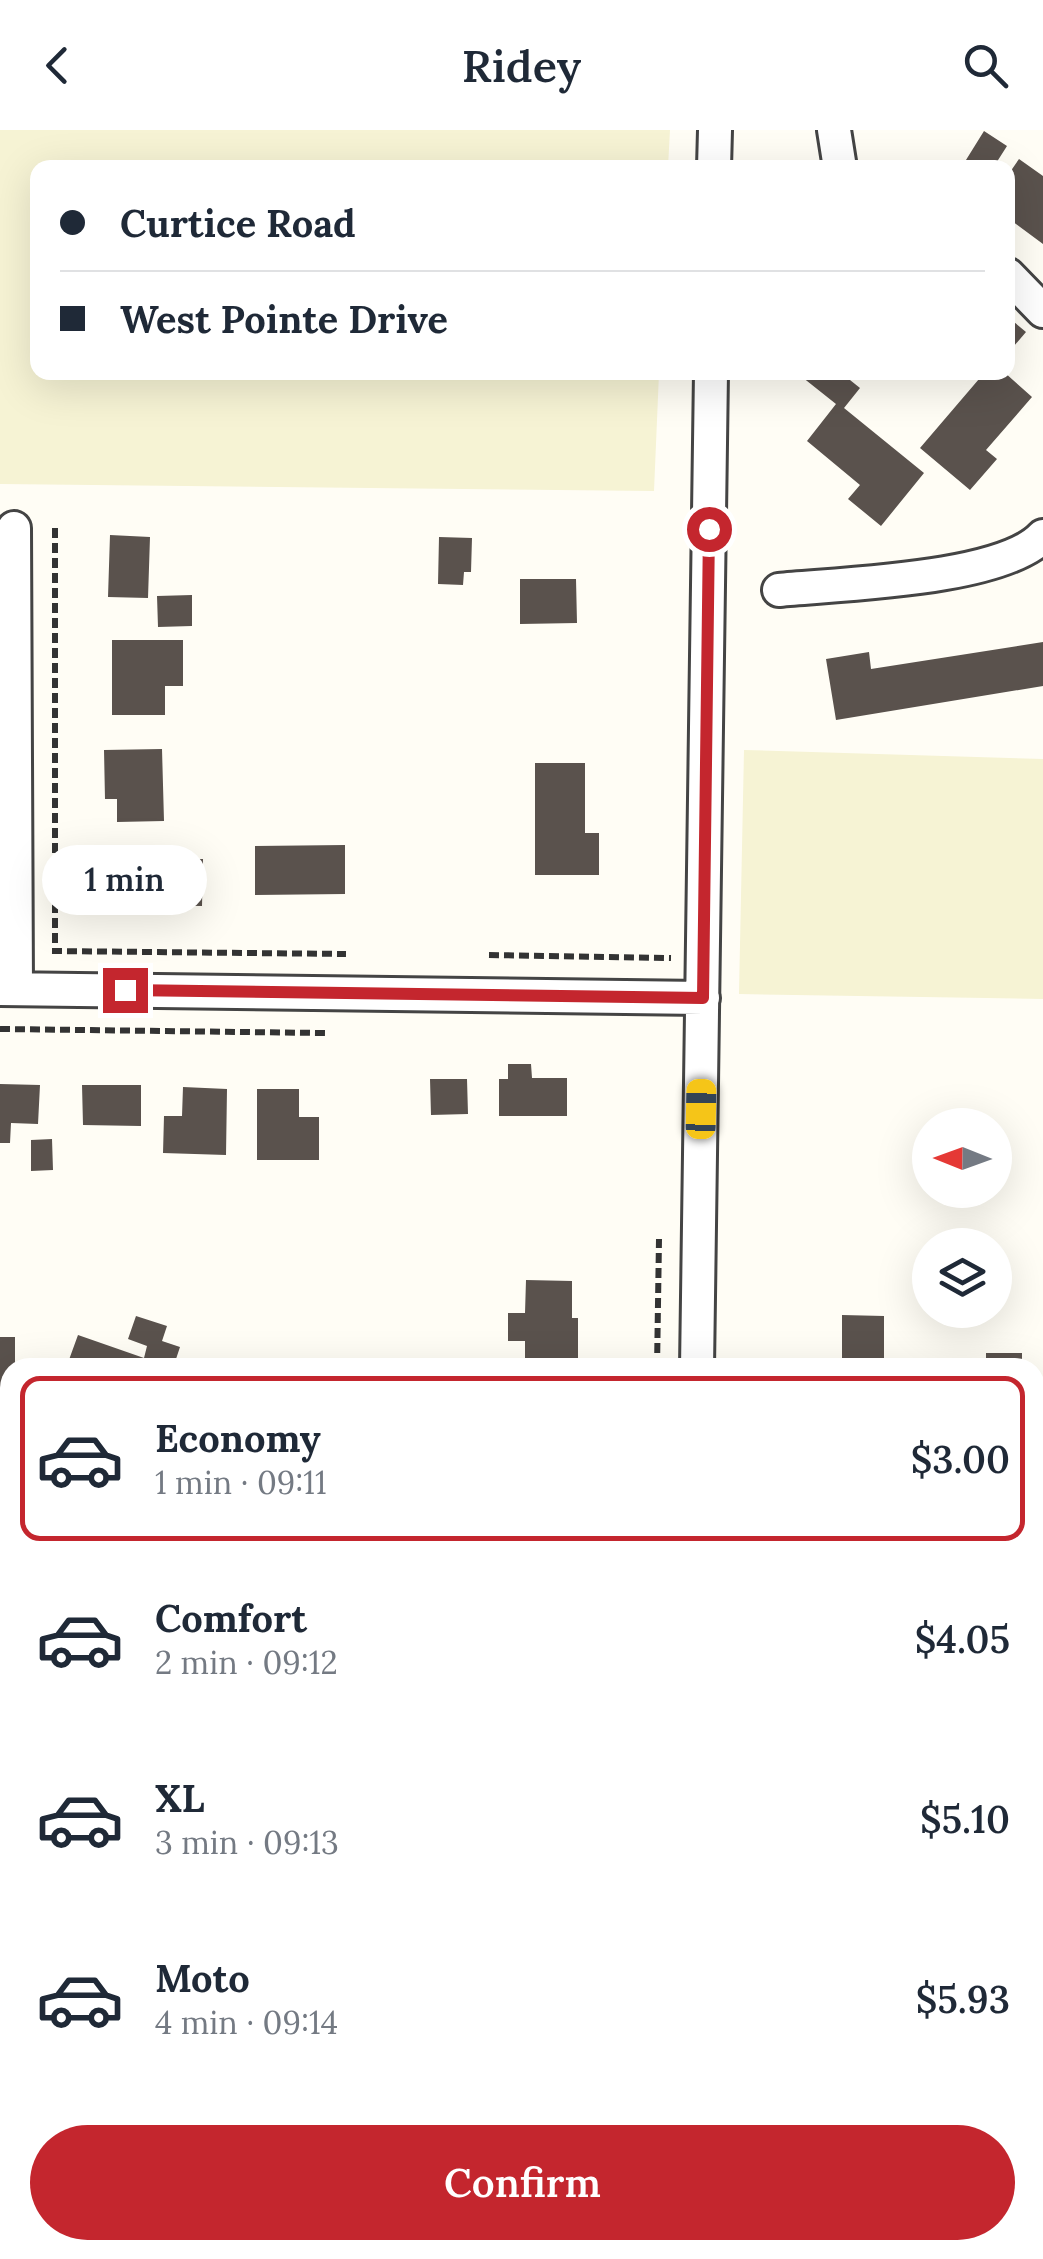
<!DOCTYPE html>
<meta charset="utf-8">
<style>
:root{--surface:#fff;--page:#f2f2f3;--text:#1f2937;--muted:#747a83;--line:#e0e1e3;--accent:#c4262e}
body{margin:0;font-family:Lora,serif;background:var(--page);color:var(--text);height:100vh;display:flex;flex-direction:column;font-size:38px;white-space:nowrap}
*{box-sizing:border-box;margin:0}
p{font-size:32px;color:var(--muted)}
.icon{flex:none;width:55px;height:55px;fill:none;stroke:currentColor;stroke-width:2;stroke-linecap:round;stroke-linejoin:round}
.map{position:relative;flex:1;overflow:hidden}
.panel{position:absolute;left:0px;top:1228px;width:1045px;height:902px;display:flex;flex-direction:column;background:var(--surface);border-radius:30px 30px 0 0;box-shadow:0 10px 40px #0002}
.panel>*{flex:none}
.guide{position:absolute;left:30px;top:30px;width:985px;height:220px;border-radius:20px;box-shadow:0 10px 40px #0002;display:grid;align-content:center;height:220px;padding:0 30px;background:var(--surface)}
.needle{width:65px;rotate:271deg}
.controls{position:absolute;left:912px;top:978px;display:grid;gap:20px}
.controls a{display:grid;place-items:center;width:100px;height:100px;border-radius:50%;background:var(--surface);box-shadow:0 10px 40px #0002;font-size:50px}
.end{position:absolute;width:45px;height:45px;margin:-22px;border:12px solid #c4262e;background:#fff;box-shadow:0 0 0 5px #fff}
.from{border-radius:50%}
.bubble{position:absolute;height:70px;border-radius:35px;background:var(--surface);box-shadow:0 10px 40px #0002;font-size:32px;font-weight:600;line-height:70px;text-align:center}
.car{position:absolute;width:30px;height:60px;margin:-30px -15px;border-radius:12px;box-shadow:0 0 8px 2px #0007;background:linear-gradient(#f5c518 24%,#345 0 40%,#f5c518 0 76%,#345 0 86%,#f5c518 0)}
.guide b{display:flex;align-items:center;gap:35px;height:95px;font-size:38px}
.guide b+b{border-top:2px solid var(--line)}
.guide i{width:25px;height:25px;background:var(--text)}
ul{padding:18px 0 0;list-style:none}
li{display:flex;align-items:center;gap:30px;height:165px;margin:0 20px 15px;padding:0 10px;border:5px solid transparent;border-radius:20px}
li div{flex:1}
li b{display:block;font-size:38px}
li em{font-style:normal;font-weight:600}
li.selected{border-color:var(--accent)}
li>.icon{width:90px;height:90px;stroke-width:1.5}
.primary-button{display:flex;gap:20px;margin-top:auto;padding:20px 30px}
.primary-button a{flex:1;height:115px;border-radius:60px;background:var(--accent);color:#fff;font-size:40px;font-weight:600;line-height:115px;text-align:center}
header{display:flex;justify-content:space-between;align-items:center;height:130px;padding:0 30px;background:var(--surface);font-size:45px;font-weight:600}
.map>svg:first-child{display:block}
.farmland{fill:#f6f3d4}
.building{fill:#5a524d}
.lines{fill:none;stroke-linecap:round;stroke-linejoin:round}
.minor-casing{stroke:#444;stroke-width:38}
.path{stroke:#333;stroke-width:6;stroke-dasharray:10 5;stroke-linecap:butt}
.minor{stroke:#fff;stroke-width:32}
.route{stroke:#c4262e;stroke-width:12}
</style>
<header><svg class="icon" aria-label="back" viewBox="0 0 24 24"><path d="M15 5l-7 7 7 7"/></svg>Ridey<svg class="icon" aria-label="search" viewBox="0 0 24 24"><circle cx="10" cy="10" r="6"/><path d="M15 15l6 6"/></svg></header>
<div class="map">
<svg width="1043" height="2129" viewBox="0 0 1043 2129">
<rect width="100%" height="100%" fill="#fffdf5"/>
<path class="farmland" d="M0 0H670L668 37 38 38V242L659 243 654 361 0 354Z
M744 620 1043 629V869L739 864Z"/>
<path class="building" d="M984 1 1007 16 993 38H961Z
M1019 29 1043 46V114L1008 88V45Z
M1008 187 1026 202 1008 223Z
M806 242H840L860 258 844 278 924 343 881 396 848 369 860 355 807 311 836 274 802 247Z
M985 242H1004L1032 267 986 320 997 329 970 360 920 318Z
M110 405 150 407 148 468 108 467Z
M439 407 472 408 471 442H464L463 455 438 454Z
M520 449H576L577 493 520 494Z
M192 465V496L158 497 157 466Z
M112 510H183V556H165V585H112Z
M1043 512V556L836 590 826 529 869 522 871 539Z
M162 619 164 691 117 692V669H105L104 620Z
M535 633H585V703H599V745H535Z
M345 715V764L255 765V716Z
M111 729H203L202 776 111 775Z
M508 934H531L532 948H567V986H499V949H508Z
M430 949H467L468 984 431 985Z
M0 954 40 955 38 994 11 993 10 1013H0Z
M82 955H141V996L83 995Z
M183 957 227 959 226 1025 163 1023 164 986H182Z
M257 959H299V987H319V1030H257Z
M52 1009 53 1040 31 1041V1010Z
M526 1150 572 1151V1188H578V1238H525V1211H508V1183H525Z
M842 1185 884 1186V1238H842Z
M136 1186 167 1196 162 1211 180 1217 173 1238H66L78 1205 144 1228 147 1216 128 1209Z
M0 1207H15V1238H10V1260H0Z
M986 1223H1022V1238H986Z
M0 1460H8L10 1538H0Z
M0 1573H10V1660H0Z
M1039 1586H1043V1660H1038Z
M0 1690H10V1788L0 1787Z
M0 1824H10V1922H0Z
M0 1979H9L10 2031H0Z"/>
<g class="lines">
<g class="minor-casing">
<path id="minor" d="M834 0 840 38
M714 38 715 0
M1008 145 1043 181
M14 398 16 859
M779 460C840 454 1002 450 1043 406
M0 859 703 868
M697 1238 711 242
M0 1359 10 1360
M1035 1452H1043
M0 2127 199 2129
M288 2129 357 2123 690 2129 691 2120"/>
</g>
<path class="path" d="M55 398V821
M52 821 346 824
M489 825 671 828
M0 899 325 903
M657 1238 659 1109
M0 1319 10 1320
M0 1400 10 1401
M1035 1414H1043
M1035 1494H1043
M0 2087H10"/>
<use href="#minor" class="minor"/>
</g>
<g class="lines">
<path class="route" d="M125 860 703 868 709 399"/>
</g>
</svg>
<div class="controls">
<a><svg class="needle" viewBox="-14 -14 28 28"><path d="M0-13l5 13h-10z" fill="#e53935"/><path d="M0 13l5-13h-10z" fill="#747a83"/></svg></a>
<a><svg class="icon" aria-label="layers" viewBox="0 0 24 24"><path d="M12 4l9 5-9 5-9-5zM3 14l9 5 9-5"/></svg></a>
</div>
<i class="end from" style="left:709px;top:399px"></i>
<i class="end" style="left:125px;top:860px"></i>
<div class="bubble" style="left:42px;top:715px;width:165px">1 min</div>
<i class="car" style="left:701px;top:979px;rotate:1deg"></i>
<div class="guide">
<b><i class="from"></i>Curtice Road</b>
<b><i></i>West Pointe Drive</b>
</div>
<section class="panel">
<ul>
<li class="selected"><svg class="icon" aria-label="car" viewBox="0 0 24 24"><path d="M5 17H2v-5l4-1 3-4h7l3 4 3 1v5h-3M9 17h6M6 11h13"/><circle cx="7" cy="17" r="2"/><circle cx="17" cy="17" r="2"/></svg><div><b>Economy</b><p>1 min · 09:11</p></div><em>$3.00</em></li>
<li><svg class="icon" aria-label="car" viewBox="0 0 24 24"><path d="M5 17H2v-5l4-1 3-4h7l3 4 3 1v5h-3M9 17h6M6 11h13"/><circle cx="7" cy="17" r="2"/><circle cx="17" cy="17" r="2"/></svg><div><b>Comfort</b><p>2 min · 09:12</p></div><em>$4.05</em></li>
<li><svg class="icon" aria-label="car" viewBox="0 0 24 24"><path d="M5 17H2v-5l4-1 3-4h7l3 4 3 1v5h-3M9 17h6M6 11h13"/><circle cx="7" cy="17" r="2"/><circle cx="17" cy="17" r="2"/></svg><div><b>XL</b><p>3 min · 09:13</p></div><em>$5.10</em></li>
<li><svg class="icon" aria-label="car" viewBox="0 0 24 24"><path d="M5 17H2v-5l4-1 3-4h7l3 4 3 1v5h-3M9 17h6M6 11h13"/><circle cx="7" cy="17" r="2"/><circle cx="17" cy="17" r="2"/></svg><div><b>Moto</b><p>4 min · 09:14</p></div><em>$5.93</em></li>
</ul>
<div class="primary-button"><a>Confirm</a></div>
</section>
</div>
